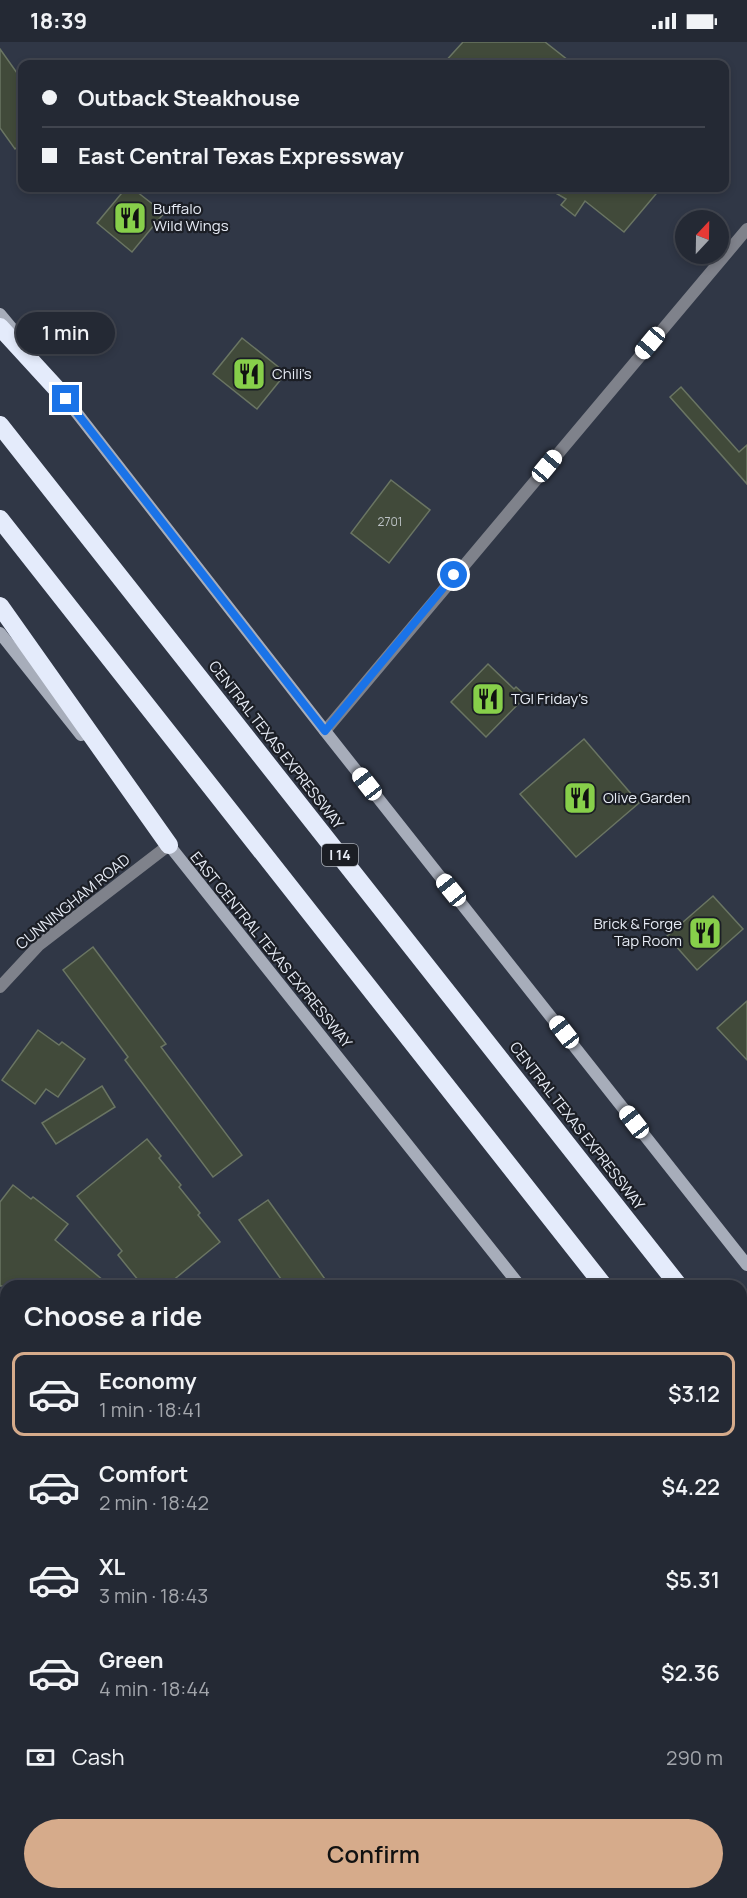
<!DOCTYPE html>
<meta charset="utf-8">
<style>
:root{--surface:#242934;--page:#303540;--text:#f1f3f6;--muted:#a3a6ac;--line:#41454f;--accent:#d6ab8b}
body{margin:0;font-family:Manrope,sans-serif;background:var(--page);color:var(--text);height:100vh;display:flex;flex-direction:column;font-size:22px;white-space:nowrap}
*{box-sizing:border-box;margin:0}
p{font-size:20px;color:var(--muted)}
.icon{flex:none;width:33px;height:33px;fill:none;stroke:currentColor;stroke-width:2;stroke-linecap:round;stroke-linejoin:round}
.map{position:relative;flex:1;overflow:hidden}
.sheet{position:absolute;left:0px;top:1238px;width:747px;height:620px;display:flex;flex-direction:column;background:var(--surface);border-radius:18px 18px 0 0;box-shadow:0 3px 9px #0003,0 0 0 2px var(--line)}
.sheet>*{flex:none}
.guide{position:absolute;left:18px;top:18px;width:711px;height:132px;border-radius:12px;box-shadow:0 3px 9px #0003,0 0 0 2px var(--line);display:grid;align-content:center;height:132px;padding:0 24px;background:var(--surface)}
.needle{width:39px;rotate:22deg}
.buttons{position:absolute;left:675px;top:168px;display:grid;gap:12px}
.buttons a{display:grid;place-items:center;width:54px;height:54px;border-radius:50%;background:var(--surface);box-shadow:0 3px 9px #0003,0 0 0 2px var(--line);font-size:30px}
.end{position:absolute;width:27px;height:27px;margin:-14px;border:8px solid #1a73e8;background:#fff;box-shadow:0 0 0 3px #fff}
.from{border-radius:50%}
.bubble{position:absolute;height:42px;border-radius:21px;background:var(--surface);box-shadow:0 3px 9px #0003,0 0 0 2px var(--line);font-size:20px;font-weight:600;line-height:42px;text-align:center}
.car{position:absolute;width:18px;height:36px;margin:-18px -9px;border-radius:8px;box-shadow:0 0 4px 2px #0007;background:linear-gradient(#fff 24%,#345 0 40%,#fff 0 76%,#345 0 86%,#fff 0)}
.guide b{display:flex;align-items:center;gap:21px;height:57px;font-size:22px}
.guide b+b{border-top:2px solid var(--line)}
.guide i{width:15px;height:15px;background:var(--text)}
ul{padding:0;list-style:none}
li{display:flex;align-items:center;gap:18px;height:84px;margin:0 12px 9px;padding:0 12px;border:3px solid transparent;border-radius:12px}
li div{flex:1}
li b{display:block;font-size:22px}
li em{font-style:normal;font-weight:600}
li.selected{border-color:var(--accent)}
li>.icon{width:54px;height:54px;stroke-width:1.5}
h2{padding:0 24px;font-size:27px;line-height:72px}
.pay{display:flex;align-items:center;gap:15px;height:66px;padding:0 24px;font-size:22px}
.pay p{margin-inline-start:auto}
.cta{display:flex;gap:12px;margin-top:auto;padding:12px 24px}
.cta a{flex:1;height:69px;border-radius:36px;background:var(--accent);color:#111;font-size:24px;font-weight:600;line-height:69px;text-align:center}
.status{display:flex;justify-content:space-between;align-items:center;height:42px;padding:0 30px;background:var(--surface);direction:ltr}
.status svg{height:16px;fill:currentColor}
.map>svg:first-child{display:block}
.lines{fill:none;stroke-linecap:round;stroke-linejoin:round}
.stream{stroke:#0d1839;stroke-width:4.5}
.building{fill:#414a3a;stroke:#6a7563;stroke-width:1.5}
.minor{stroke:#7f828b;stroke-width:12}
.tertiary{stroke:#7f828b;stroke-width:12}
.secondary{stroke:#a7adba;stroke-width:12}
.motorway{stroke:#e4ebfb;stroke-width:18}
.route{stroke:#1a73e8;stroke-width:8}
.labels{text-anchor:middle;stroke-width:4.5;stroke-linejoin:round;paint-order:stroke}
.number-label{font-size:12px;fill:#bdc3c6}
.shield{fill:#1b1e25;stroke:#a9aeb7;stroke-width:1.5}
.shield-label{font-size:14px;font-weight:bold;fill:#e6ebf5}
.poi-label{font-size:15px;fill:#e6ebf5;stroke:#1b1e25;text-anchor:start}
.street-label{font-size:15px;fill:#e6ebf5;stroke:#1b1e25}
</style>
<div class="status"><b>18:39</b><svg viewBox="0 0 49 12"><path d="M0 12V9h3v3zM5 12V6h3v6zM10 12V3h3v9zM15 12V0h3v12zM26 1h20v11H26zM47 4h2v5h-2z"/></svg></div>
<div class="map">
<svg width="747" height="1856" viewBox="0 0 747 1856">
<rect width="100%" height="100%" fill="#303746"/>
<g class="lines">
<path class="stream" d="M0 1614 6 1612"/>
</g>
<path class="building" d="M463 0H545L573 22H443Z
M0 7 22 38V101L15 107 0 86Z
M126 146H132L164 171 132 210 97 181Z
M547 146H661L624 190 585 159 575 174 561 163 566 157Z
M242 296 286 331 257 367 213 332Z
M681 345 739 410 747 403V442L670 355Z
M391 438 430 468 389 521 351 491Z
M488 622 514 647 516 645 526 654 486 695 451 660Z
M584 697 639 761 576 815 520 752Z
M713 854 743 887 697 928 667 894Z
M93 905 166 1002 161 1005 242 1113 213 1135 125 1018 128 1015 63 928Z
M747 959V1018L717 986Z
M38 988 59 1003 62 1000 85 1017 58 1055 46 1047 35 1062 2 1038Z
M102 1044 115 1065 56 1102 42 1081Z
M147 1097 161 1114 159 1116 181 1143 179 1145 200 1171 198 1173 220 1200 166 1244H143L118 1213 122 1209 77 1154Z
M13 1143 31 1157 33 1155 68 1182 55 1198 110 1244H0V1160Z
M268 1158 330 1244H286L239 1178Z"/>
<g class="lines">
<path class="minor" d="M0 945 39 903 169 803"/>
<path class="tertiary" d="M325 689 747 187"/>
<path class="secondary" d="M0 272 15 290
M62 352 325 689 747 1223
M0 591 81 693
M165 798 520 1244
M741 1525 747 1533"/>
<path class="motorway" d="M0 285 66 357
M0 383 679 1244
M0 477 604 1244
M0 564 169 803
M741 1322 747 1330
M741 1418 747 1426"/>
</g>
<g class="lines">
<path class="route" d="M66 357 325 689 454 533"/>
</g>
<defs>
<g id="restaurant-square" transform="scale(1.725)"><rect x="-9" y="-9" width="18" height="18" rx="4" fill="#87cf4a" stroke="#1b1e25"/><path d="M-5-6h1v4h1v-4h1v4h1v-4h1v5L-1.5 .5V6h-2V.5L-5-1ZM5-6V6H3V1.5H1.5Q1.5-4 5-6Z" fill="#111"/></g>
</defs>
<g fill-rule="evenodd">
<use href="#restaurant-square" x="130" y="176"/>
<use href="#restaurant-square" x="249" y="332"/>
<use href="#restaurant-square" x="488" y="657"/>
<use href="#restaurant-square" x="580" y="756"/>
<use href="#restaurant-square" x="705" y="891"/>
</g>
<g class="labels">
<g class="number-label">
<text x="390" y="484">2701</text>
</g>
<rect class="shield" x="322" y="802" width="36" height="22" rx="4.5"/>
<g class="shield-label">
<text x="340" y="818">I 14</text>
</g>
<g class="poi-label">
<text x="153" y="172">Buffalo<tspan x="153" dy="17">Wild Wings</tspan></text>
<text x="272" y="337">Chili's</text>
<text x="511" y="662">TGI Friday's</text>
<text x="603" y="761">Olive Garden</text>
<text x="682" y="887" text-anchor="end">Brick &amp; Forge<tspan x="682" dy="17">Tap Room</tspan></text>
</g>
<g class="street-label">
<text transform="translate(276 703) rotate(52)" y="5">CENTRAL TEXAS EXPRESSWAY</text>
<text transform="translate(73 860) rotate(-39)" y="5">CUNNINGHAM ROAD</text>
<text transform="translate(271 908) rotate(51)" y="5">EAST CENTRAL TEXAS EXPRESSWAY</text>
<text transform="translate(577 1084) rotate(52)" y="5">CENTRAL TEXAS EXPRESSWAY</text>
</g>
</g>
</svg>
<div class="buttons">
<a><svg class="needle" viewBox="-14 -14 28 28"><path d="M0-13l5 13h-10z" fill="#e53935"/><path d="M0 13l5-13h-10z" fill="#a3a6ac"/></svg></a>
</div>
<i class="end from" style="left:454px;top:533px"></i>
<i class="end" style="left:66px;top:357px"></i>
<div class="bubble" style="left:16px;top:270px;width:99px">1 min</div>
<i class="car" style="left:650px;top:301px;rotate:220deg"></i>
<i class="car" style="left:547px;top:424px;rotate:40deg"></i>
<i class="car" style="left:367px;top:742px;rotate:322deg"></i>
<i class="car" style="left:451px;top:848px;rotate:321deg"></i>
<i class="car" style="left:564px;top:990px;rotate:322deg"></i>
<i class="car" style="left:634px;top:1080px;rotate:322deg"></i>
<div class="guide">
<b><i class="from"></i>Outback Steakhouse</b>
<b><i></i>East Central Texas Expressway</b>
</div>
<section class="sheet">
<h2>Choose a ride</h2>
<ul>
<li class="selected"><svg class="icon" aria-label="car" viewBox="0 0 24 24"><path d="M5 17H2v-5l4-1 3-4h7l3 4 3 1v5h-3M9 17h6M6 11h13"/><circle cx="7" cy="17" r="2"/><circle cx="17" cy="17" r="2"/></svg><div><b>Economy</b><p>1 min · 18:41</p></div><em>$3.12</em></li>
<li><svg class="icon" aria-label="car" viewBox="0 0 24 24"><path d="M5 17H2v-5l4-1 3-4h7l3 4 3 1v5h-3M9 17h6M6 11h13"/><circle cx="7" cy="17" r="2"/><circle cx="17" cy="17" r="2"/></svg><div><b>Comfort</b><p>2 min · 18:42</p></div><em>$4.22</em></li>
<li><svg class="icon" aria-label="car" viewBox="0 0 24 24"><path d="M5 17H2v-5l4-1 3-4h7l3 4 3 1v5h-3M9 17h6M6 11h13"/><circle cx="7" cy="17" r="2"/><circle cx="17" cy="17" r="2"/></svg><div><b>XL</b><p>3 min · 18:43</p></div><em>$5.31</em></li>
<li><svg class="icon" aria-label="car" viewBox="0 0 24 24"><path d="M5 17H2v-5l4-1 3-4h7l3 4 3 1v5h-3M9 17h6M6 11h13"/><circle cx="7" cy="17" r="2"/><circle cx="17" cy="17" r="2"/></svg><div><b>Green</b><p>4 min · 18:44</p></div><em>$2.36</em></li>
</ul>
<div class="pay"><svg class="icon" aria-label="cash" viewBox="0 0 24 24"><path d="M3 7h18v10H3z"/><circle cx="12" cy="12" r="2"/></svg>Cash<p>290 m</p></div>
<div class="cta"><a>Confirm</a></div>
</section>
</div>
